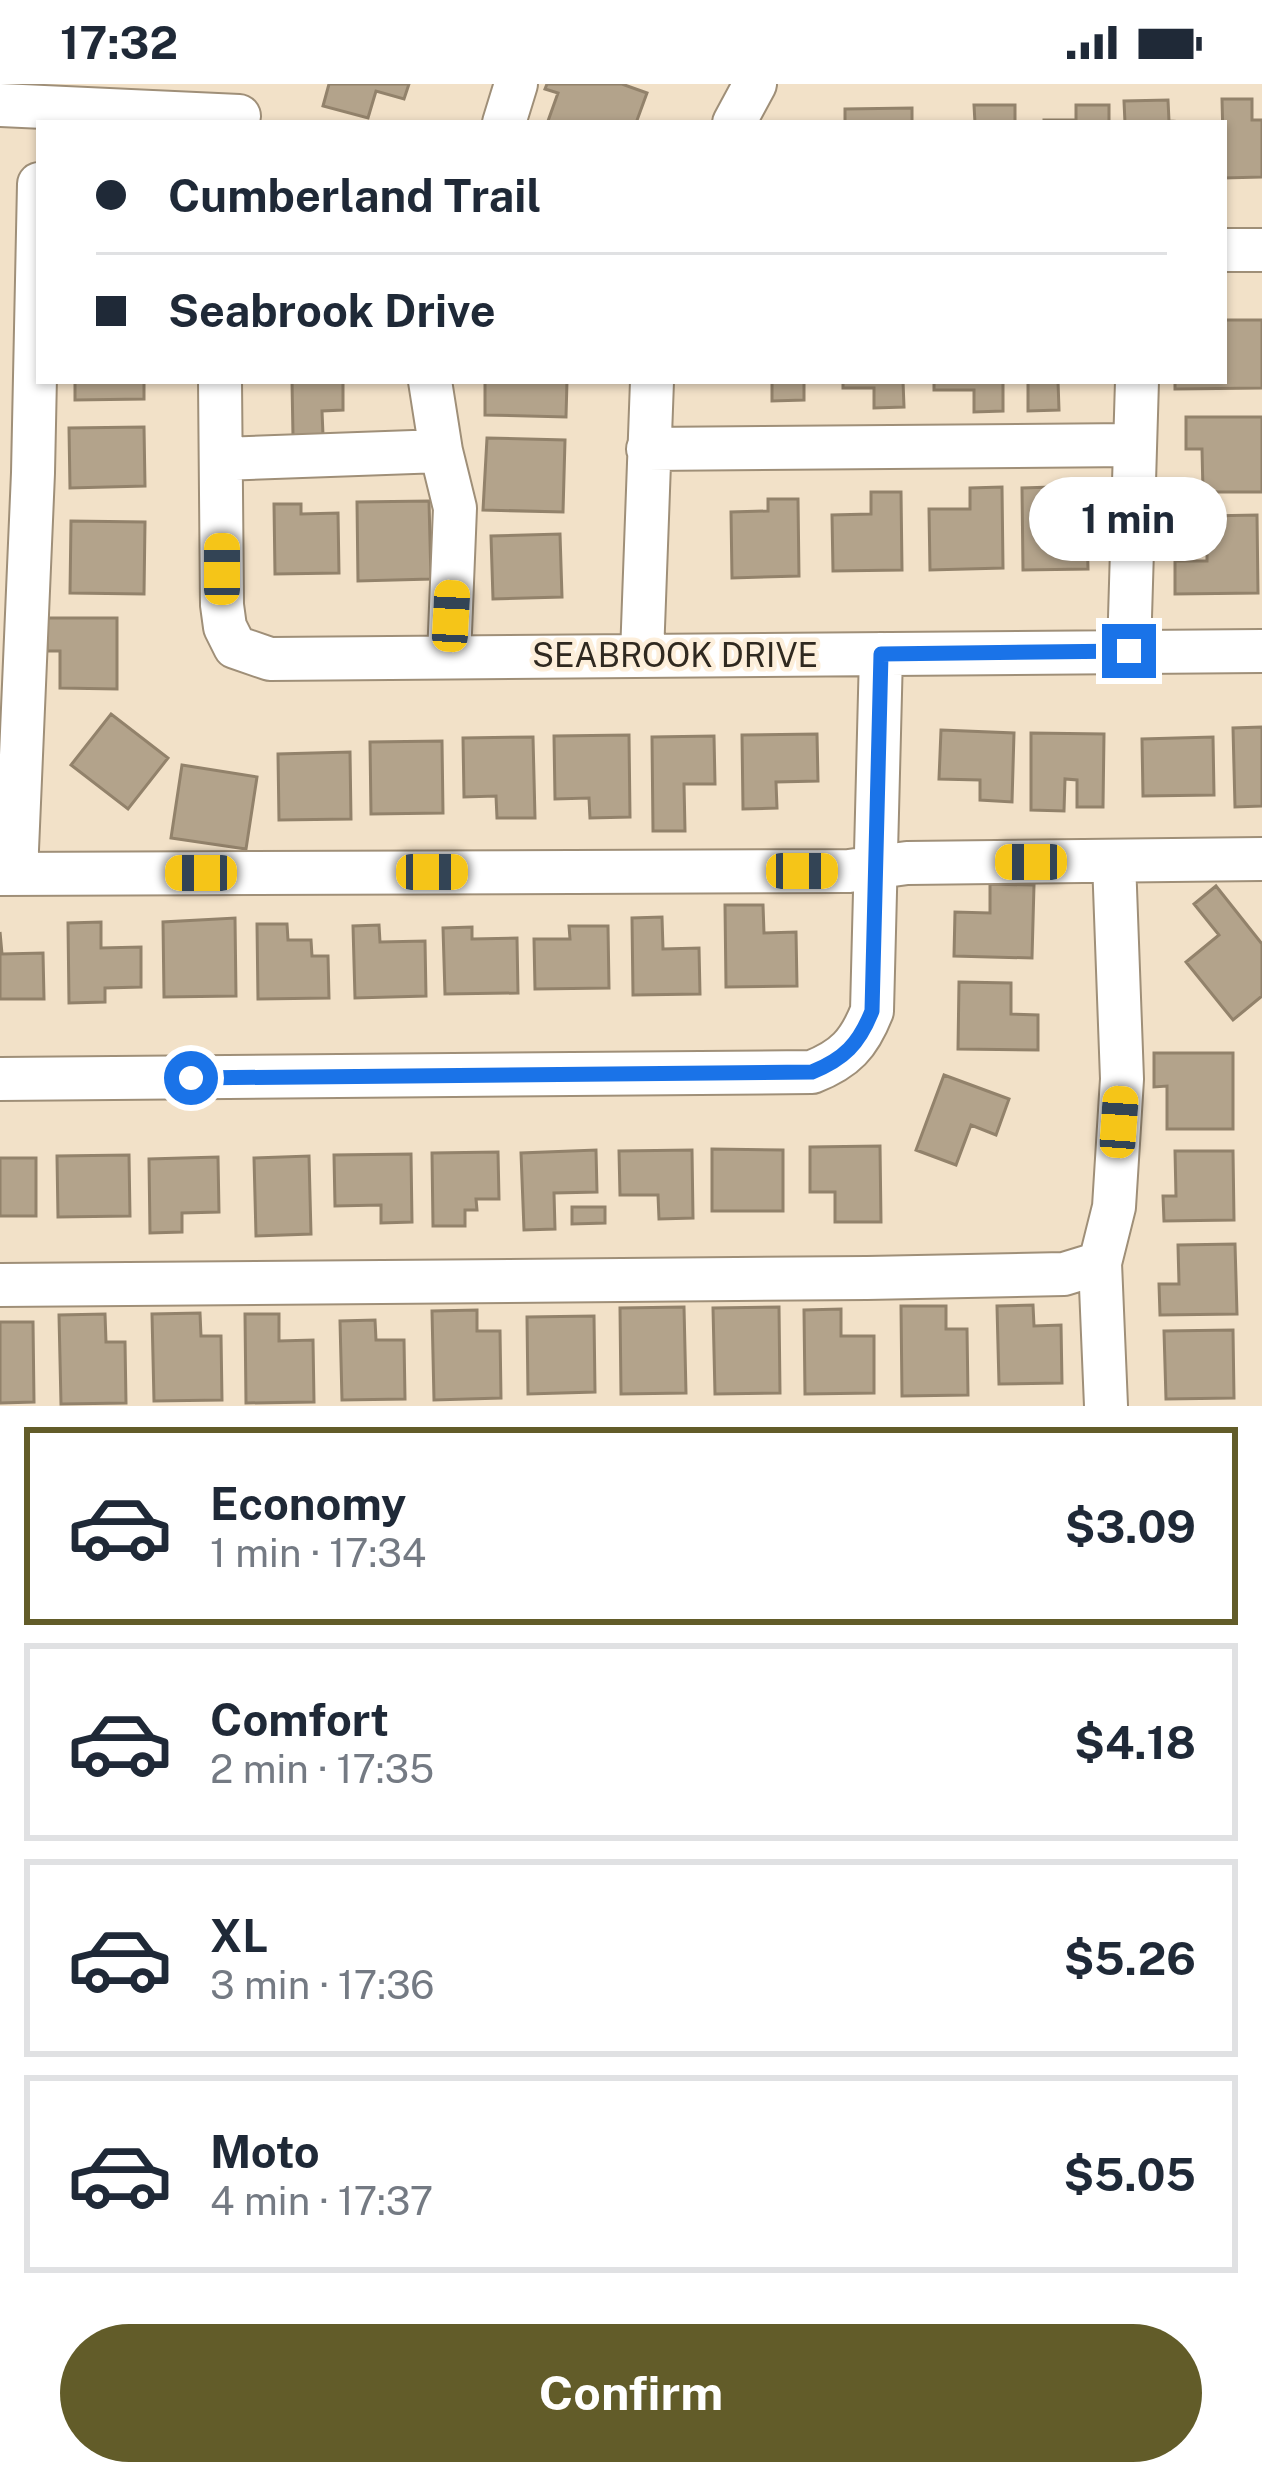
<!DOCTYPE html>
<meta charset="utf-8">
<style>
:root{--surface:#fff;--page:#f6f6f7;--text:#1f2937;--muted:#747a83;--line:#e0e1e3;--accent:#625c29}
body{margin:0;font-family:"Public Sans",sans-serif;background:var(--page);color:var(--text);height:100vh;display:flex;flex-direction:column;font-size:45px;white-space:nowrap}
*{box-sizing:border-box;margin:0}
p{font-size:39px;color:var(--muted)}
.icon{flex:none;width:66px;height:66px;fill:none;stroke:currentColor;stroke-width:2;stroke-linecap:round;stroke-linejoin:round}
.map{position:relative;height:1322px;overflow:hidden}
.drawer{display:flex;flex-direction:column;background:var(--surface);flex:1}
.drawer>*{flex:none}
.top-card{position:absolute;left:36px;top:36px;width:1191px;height:264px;border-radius:0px;box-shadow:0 3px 9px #0004;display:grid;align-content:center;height:264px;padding:0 60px;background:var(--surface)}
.end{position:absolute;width:54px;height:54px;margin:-27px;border:15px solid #1a73e8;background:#fff;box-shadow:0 0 0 6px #fff}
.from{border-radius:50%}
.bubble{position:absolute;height:84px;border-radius:42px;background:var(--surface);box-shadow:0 3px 9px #0004;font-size:39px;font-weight:700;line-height:84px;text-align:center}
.car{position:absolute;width:36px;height:72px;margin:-36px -18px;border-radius:15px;box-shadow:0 0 9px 3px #0007;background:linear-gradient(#f5c518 24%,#345 0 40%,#f5c518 0 76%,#345 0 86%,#f5c518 0)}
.top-card b{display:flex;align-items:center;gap:42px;height:114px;font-size:45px}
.top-card b+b{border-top:3px solid var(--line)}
.top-card i{width:30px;height:30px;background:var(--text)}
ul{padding:21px 0 0;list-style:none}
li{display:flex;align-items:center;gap:36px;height:198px;margin:0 24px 18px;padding:0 36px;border:6px solid var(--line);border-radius:0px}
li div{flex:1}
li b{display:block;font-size:45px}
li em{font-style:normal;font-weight:700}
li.active{border-color:var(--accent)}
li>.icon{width:108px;height:108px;stroke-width:1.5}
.button{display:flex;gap:24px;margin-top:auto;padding:24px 60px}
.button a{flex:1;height:138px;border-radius:72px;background:var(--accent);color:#fff;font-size:48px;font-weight:700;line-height:138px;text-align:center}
.status{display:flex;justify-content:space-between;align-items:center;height:84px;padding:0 60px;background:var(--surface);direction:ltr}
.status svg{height:33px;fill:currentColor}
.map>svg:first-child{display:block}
.building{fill:#b3a38b;stroke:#92826b;stroke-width:3}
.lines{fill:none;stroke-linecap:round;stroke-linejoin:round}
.minor-casing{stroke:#9f8f78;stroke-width:46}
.minor{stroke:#fff;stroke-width:42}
.route{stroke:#1a73e8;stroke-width:15}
.labels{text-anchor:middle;stroke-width:9;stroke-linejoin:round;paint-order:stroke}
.street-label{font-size:33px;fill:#2f2920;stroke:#fdefdb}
</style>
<div class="status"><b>17:32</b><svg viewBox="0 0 49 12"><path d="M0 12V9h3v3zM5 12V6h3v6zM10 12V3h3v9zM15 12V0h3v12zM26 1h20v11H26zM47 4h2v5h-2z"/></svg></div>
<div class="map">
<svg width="1262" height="1322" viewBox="0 0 1262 1322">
<rect width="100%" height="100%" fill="#f2e1c8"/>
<path class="building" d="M329 0H409L404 15 376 7 368 34 323 22Z
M547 0H622L647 9 636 39H555L548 37 558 9 545 5Z
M1222 15H1252V36H1262V93L1224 94Z
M1168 16 1169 37 1200 39H1125L1124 17Z
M974 21H1015V39H967H975Z
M1076 21H1109V39H1044V36H1076Z
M912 24V39H845V25Z
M1224 236H1262V304L1175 305V297H1224Z
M75 297H144V315L75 316Z
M292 297H343V326L322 327 323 351 293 352Z
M485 297H567L566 333 485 331Z
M772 297H804V316L772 317Z
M843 297H903L904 323 874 324V304H843Z
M934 297H1003V327L974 328V306H934Z
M1028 297H1058L1059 326 1028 327Z
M1186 333H1262V408H1203L1202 365H1186Z
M144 343 145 402 70 404 69 344Z
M487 354 565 356 563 428 483 426Z
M1002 403 1003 484 930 486 929 425H970V404Z
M1052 403 1053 442 1087 441 1088 485 1023 486 1022 404Z
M871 408H901L902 486 833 487 832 431 871 430Z
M768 415H798L799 492 732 494 731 428 768 427Z
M429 417 431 495 358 497 357 418Z
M274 420H301V430L338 429 339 489 275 490Z
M1257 431 1258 509 1175 510V477H1207V432Z
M71 437 145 438 144 510 70 509Z
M560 450 562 513 493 515 491 452Z
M47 534H117V605L60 604V567H47Z
M111 630 168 674 128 725 71 681Z
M1262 643V722L1235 723 1233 644Z
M941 646 1014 649 1012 718 980 716V696L939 695Z
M1031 649 1104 650 1103 723H1077V696L1065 695 1064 727 1031 726Z
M817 650 818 697 776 698 777 724 743 725 742 651Z
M629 651 630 733 590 734 589 714 555 715 554 652Z
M714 652 715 700H684L685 747H653L652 653Z
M533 653 535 734H497L496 712 464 713 463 654Z
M1213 653 1214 711 1143 712 1142 655Z
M442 657 443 729 371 730 370 658Z
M350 668 351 735 279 736 278 670Z
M182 681 257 693 246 765 171 754Z
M990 800 1034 801 1032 874 954 872 955 828 990 829Z
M1216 802 1262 860V912L1233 936 1186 878 1219 851 1194 820Z
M725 821H763L764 849 796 848 797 902 726 903Z
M662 833 663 865 699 864 700 910 633 911 632 834Z
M235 834 236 912 164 913 163 838Z
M101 838V864L141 863V903L105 904V918L69 919 68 839Z
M257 840H287L288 856H311L312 872H328L329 914 258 915Z
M379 841 380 858 425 857 426 912 355 914 353 842Z
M569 842H608L609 904 535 905 534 855H570Z
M472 843V855L517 854 518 909 445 910 443 844Z
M0 848 2 870 43 869 44 915H0Z
M959 898 1011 899V930L1038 931V966L958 965Z
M1154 969H1233V1045H1167V1002L1154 1003Z
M944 991 1009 1015 996 1051 971 1041 956 1081 916 1066Z
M880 1062 881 1138H835V1108H810V1063Z
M712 1065 783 1066V1127H712Z
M596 1066 597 1108 554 1109 555 1145 524 1146 521 1069Z
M692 1066 693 1134 659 1135 658 1111H620L619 1067Z
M1175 1067H1233L1234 1136 1164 1137 1163 1112H1176Z
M498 1068 499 1115H476L477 1126H465V1142H433L432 1069Z
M411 1070 412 1138 381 1139V1121L335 1122 334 1071Z
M129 1071 130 1132 58 1133 57 1072Z
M309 1072 311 1150 256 1152 254 1074Z
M218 1073 219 1128 182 1129V1148L150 1149 149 1075Z
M0 1074H36V1132H0Z
M572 1123H605V1139L572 1140Z
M1235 1160 1237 1230 1160 1231 1159 1200H1179L1178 1161Z
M1033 1221 1034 1242 1061 1241 1062 1299 999 1300 997 1222Z
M901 1222H946V1245H967L968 1311 902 1312Z
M684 1223 686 1309 621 1310 620 1224Z
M779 1223 780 1309 715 1310 713 1224Z
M841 1225V1252H874V1309L805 1310 804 1226Z
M477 1226V1247H500L501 1314 434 1316 432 1227Z
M200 1229 201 1252H221L222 1316 154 1317 152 1230Z
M105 1230 106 1258H125L126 1319 61 1320 59 1231Z
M245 1230H279V1257L313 1256 314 1318 246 1319Z
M594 1232 595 1308 528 1310 527 1233Z
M375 1236 376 1256H404L405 1315 342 1316 340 1237Z
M0 1238H33L34 1318 0 1319Z
M1233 1246 1234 1314 1166 1315 1164 1247Z"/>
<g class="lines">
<g class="minor-casing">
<path id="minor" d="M0 21 239 32
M504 39 516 0
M734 39 755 0
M1224 166H1262
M220 297 222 521 225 543 235 563 270 575 1262 567
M648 365 1133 361
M441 367 455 424 449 573
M222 375 441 367 430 297
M1129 567 1137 297
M642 571 652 297
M16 789 33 389 39 100
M0 790 849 787 907 779 1262 775
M0 995 812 988C845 975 859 960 872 927L881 570
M0 1201 867 1194 1064 1190 1100 1179
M1106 1322 1100 1179 1114 1123 1122 995 1114 777"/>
</g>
<use href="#minor" class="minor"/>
</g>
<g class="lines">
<path class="route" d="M191 994 812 988C844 975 859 960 872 927L881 570 1129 567"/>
</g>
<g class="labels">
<g class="street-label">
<text x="675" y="583">SEABROOK DRIVE</text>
</g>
</g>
</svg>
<i class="end from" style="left:191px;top:994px"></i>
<i class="end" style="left:1129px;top:567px"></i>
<div class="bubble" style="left:1029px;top:393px;width:198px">1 min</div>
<i class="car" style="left:222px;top:485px;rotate:0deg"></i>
<i class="car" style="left:451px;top:532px;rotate:3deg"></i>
<i class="car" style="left:1031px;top:778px;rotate:270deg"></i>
<i class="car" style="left:802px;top:787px;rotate:90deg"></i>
<i class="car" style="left:432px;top:788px;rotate:90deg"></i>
<i class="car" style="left:201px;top:789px;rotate:270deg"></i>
<i class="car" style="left:1119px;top:1038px;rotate:4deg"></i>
<div class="top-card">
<b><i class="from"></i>Cumberland Trail</b>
<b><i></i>Seabrook Drive</b>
</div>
</div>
<section class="drawer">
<ul>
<li class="active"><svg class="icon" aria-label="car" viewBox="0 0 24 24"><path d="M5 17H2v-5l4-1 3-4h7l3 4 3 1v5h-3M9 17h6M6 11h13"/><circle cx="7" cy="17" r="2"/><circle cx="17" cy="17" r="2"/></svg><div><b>Economy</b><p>1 min · 17:34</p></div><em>$3.09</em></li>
<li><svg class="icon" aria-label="car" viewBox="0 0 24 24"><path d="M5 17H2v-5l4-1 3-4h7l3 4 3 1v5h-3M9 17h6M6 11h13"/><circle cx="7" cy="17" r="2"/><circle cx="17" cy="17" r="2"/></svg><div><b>Comfort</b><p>2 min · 17:35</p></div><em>$4.18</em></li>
<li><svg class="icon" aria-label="car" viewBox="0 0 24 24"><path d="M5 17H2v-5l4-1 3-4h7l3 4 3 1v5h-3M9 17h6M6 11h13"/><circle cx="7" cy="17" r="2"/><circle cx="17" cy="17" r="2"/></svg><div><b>XL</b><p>3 min · 17:36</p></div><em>$5.26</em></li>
<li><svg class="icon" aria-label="car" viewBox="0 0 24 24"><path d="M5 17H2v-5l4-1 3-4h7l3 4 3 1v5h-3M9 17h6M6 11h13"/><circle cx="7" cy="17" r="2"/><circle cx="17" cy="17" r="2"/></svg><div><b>Moto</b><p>4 min · 17:37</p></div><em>$5.05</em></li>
</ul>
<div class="button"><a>Confirm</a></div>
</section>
